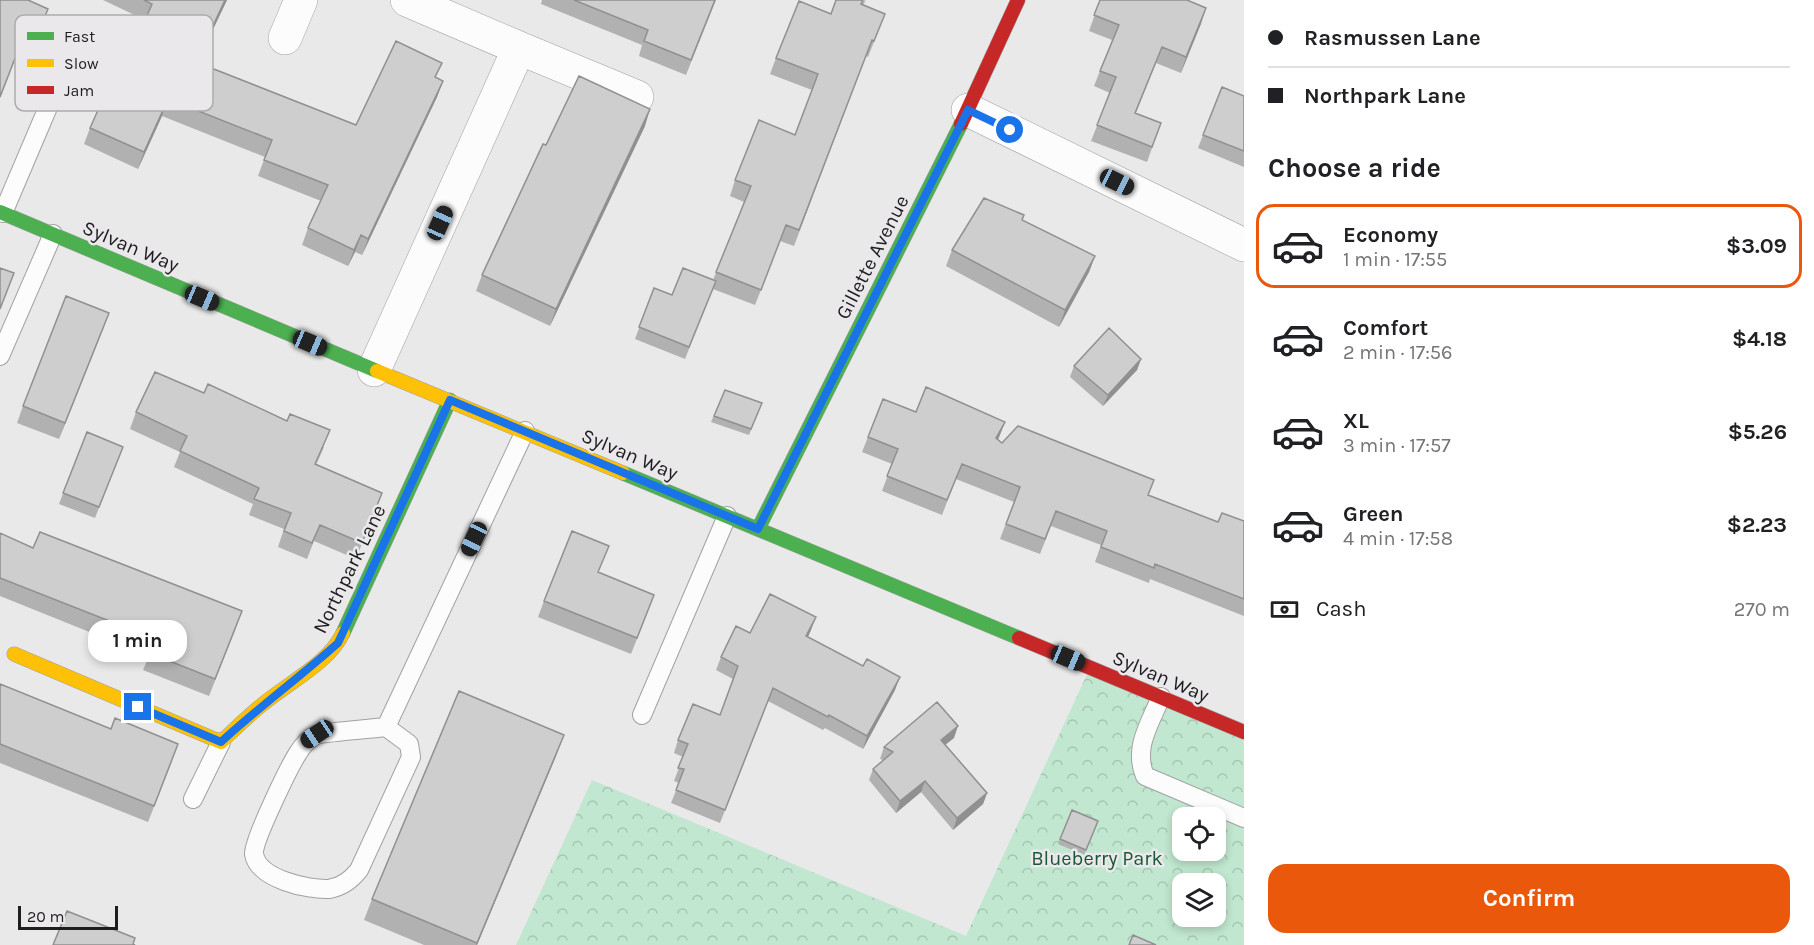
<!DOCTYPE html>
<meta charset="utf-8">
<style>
:root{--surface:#fff;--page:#f6f6f6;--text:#202124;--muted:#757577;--line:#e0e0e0;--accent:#ea580c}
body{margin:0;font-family:Karla,sans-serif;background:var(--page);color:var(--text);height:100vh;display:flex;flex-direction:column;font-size:22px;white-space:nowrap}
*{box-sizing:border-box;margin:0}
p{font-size:20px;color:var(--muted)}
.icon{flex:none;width:33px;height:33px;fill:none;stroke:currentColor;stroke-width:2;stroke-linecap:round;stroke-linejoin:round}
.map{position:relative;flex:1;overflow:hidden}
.details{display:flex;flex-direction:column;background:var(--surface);width:570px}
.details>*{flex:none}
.hud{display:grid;align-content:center;height:132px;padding:0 24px;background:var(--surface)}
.fabs{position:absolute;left:1172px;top:807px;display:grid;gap:12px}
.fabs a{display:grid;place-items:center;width:54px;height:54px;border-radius:12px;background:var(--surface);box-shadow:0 3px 9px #0003;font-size:30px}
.scale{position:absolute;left:18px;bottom:15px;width:100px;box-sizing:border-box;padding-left:6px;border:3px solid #1f1e1f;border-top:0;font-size:16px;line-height:21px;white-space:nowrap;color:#1f1e1f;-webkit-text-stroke:4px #eae8eb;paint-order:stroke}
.end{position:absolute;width:27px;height:27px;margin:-14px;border:8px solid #1a73e8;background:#fff;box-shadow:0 0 0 3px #fff}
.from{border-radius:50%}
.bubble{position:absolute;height:42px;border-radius:18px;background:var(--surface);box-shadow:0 3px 9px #0003;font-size:20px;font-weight:700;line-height:42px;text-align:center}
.car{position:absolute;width:18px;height:36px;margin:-18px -9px;border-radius:8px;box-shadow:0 0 4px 2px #0007;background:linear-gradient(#222 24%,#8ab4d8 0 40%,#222 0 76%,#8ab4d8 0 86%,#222 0)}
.hud b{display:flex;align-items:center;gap:21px;height:57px;font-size:22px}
.hud b+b{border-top:2px solid var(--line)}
.hud i{width:15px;height:15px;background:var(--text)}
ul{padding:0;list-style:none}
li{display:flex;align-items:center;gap:18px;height:84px;margin:0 12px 9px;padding:0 12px;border:3px solid transparent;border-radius:18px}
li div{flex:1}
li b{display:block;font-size:22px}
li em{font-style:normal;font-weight:700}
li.current{border-color:var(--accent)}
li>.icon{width:54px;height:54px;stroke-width:1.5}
h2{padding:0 24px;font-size:27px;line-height:72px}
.pay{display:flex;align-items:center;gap:15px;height:66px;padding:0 24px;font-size:22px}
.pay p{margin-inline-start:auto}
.button{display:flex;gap:12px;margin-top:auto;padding:12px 24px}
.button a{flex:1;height:69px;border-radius:18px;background:var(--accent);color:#fff;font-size:24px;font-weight:700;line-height:69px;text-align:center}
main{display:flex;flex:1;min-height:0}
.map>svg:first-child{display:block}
.park{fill:url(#park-crowns);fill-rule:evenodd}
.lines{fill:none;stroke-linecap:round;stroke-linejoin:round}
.lane-casing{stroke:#a2a1a2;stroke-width:20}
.street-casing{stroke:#a2a1a2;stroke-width:34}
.fast-casing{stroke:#a2a1a2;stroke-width:15}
.slow-casing{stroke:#a2a1a2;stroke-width:15}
.jam-casing{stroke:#a2a1a2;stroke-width:15}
.lane{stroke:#fcfcfc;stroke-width:18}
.street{stroke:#fcfcfc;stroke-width:33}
.fast{stroke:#4caf50;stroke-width:14}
.slow{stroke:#ffc107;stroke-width:14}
.jam{stroke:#c62828;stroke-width:14}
.wall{fill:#b1b1b1}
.shaded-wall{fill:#909090}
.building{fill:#cecece;stroke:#909090;stroke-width:1.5}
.route{stroke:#1a73e8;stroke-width:8}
.labels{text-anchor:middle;stroke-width:5;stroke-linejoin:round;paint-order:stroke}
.street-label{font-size:20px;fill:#1f1e1f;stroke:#eae8eb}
.park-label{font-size:20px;fill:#195836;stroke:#eae8eb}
.key{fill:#eae8eb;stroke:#adabae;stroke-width:1.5}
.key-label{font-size:16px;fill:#1f1e1f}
</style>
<main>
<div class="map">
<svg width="1244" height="945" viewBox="0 0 1244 945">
<defs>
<pattern id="park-crowns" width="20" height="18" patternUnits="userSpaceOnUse" patternTransform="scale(1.5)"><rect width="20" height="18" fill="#c1e7d0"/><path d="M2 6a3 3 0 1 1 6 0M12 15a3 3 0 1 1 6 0" fill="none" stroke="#a5c6b2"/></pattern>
</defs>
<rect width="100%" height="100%" fill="#eae9ea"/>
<path class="park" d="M1090 668 1244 732V945H516L592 780 966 936ZM1182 818H1215V850H1182ZM1182 884H1215V916H1182Z"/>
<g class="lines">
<g class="lane-casing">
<path id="lane" d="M3 213 77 39
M0 356 53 234
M1161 697C1150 723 1133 748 1145 776L1244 818
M642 715 727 516
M386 727 409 744 411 757 359 870C351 880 342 887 329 889 308 890 258 879 254 854 253 841 289 767 298 753 302 746 310 737 318 734 323 733 330 733 336 732 353 730 369 729 386 727L525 431
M193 799 221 742"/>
</g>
<g class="street-casing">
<path id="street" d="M285 38 301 0
M519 48 637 97
M968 110 1244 245
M374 370 519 48 407 0"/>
</g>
<g class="fast-casing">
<path id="fast" d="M0 212 377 371
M623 473 1019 638
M758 529 961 124
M343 633 450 400"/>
</g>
<g class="slow-casing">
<path id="slow" d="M377 371 623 473
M14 654 221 742C235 729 248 716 263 704 288 683 329 663 343 633"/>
</g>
<g class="jam-casing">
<path id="jam" d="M961 124 1018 0
M1019 638 1244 732"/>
</g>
<use href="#lane" class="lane"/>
<use href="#street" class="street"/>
<use href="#fast" class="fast"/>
<use href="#slow" class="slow"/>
<use href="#jam" class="jam"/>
</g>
<path class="wall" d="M0 0 44 20 25 64 15 59 0 98Z
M103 0H227L197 62 356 125 436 77 443 81 437 97 362 255 355 252 348 266 302 245 308 228 321 201 258 176 265 157 162 116 138 169 84 144 90 128 129 57 145 20Z
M542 0H716L686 75 639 56 642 45 541 4Z
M866 0 863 5 885 14 868 57 866 56 794 246 780 241 755 305 713 289 685 359 635 339 654 288 672 295 713 280 744 202 730 196 735 180 795 135 812 90 770 74 776 58 831 14Z
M1100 0 1206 8 1181 73 1156 63 1136 113 1161 123 1147 162 1091 141 1110 93 1094 86 1112 40 1089 31Z
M1244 96V167L1198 148 1203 135Z
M645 126 550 326 476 291 482 275 546 145Z
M1024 215 1022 220 1095 256 1089 272 1059 327 946 266 952 250Z
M103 329 59 439 17 423 23 406Z
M1141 359 1137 370 1103 406 1070 377 1074 366Z
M725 390 762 403 749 435 711 422Z
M136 412 324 447 316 465 382 493 356 559 314 541 307 559 278 547 284 529 249 515 253 504 174 467 180 452 130 429Z
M916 412 1005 422 998 440 1002 443 1149 495 1218 522 1244 521V616L1150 579 1149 583 1095 562 1101 545 1051 526 1040 554 1000 539 1014 502 956 479 942 515 882 491 892 464 862 452 868 437Z
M87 432 123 447 95 518 59 504Z
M0 533 33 548 236 628 209 696 143 670 149 656 0 596Z
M599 573 648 611 631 654 538 617 544 601Z
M811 630 808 637 895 690 863 749 825 728 823 730 768 701 720 823 671 803 679 783 674 781 683 757 674 753 678 740 720 715 733 679 716 670 721 657 750 633Z
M0 684 172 761 148 822 0 763Z
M954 738 945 745 987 793 983 804 953 830 921 792 896 813 869 780 873 769 883 760 880 759 884 747Z
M556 756 477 945H424L364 920 372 899Z
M1098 821 1084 855 1058 844 1060 839Z"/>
<path class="shaded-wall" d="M225 0H227L190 78 196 62Z
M1206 8 1201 24 1181 73 1186 57Z
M443 81 437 97 362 255 368 239Z
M168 99 162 116 138 169 144 152Z
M650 109 645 126 550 326 556 309Z
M361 235 355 252 348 266 354 250Z
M1095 256 1089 272 1059 327 1065 310Z
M109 313 103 329 59 439 65 423Z
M1141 359 1137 370 1103 406 1108 395Z
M1005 422 999 437 990 453 996 438Z
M816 617 811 630 802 649 806 636Z
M900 677 895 690 863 749 867 736Z
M958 726 954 738 937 751 941 740Z
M564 735 556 756 477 945H476Z
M925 781 921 792 896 813 900 801Z
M987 793 983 804 953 830 957 818Z"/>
<path class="building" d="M0 0H28L48 9 30 52 19 48 0 97Z
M144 0H225L196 62 356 125 396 41 442 63 435 77 443 81 368 239 361 235 354 250 308 228 328 185 264 160 272 140 168 99 144 152 90 128 123 54 129 57 152 4Z
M574 0H715L691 60 644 41 648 30Z
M836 0H863L861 4 885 14 874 41 872 40 799 230 786 225 761 290 716 272 751 186 735 180 759 120 795 135 818 74 776 58 799 1 831 14Z
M1100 0H1187L1206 8 1186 57 1162 47 1135 113 1161 123 1152 147 1097 125 1116 77 1100 71 1119 25 1094 15Z
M579 76 650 109 556 309 482 275 543 144 546 145Z
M1222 87 1244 96V151L1203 135Z
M984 198 1024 215 1022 220 1095 256 1065 310 952 250Z
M0 268 14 273 0 309Z
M683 268 716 281 689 347 639 327 654 288 672 295Z
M66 296 109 313 65 423 23 406Z
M1109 328 1141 359 1108 395 1074 366Z
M155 372 204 393 208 384 287 421 290 414 330 430 315 464 382 493 362 543 320 525 312 543 284 531 291 513 254 499 259 488 180 451 187 436 136 412Z
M926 387 1005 422 996 438 1002 443 1018 426 1154 480 1148 495 1218 522 1222 513 1244 521V599L1155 564 1154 568 1101 547 1107 531 1056 511 1045 539 1006 524 1020 487 962 464 947 500 887 476 898 449 868 437 883 399 916 412Z
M725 390 762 403 751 429 714 416Z
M87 432 123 447 99 507 63 493Z
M572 531 609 546 598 572 654 595 637 638 544 601Z
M40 532 242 611 215 679 149 653 155 639 0 578V533L33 548Z
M770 594 816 617 806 636 863 666 867 659 900 677 867 736 829 715 828 717 773 688 725 810 676 790 684 769 678 768 688 744 678 740 693 704 720 715 738 666 721 657 736 626 750 633Z
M0 684 111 729 115 718 178 744 154 806 0 744Z
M459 691 564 735 477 943 372 899Z
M937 702 958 726 941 740 987 793 957 818 925 781 900 801 873 769 893 752 884 747Z
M1072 810 1098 821 1086 850 1060 839Z
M67 911 135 938 133 944 135 945H53Z
M1133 935 1156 945H1129Z"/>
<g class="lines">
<path class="route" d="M138 707 221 742C259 707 300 677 338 643L450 400 758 529 968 110 1010 130"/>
</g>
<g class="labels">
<g class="street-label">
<text transform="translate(131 246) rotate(23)" y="7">Sylvan Way</text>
<text transform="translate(872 257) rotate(-63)" y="7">Gillette Avenue</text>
<text transform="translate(630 454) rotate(23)" y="7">Sylvan Way</text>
<text transform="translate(349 569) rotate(-64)" y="7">Northpark Lane</text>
<text transform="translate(1161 676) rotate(23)" y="7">Sylvan Way</text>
</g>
<g class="park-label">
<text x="1097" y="865">Blueberry Park</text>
</g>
</g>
<rect x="15" y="15" width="198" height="96" rx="9" class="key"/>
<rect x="27" y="32" width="27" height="8" fill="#4caf50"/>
<rect x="27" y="59" width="27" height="8" fill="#ffc107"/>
<rect x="27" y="86" width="27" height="8" fill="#c62828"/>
<g class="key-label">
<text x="64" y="42">Fast</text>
<text x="64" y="69">Slow</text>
<text x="64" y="96">Jam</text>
</g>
</svg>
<div class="fabs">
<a><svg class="icon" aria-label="locate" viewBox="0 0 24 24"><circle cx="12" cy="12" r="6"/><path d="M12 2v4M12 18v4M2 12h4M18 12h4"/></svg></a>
<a><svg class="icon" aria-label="layers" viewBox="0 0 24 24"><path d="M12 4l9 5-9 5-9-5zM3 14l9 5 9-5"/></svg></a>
</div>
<div class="scale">20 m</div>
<i class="end from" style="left:1010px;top:130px"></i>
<i class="end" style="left:138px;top:707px"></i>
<div class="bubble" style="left:88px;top:620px;width:99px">1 min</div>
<i class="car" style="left:1117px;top:182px;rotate:116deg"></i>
<i class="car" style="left:440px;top:223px;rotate:24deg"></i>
<i class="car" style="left:202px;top:298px;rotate:113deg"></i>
<i class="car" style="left:310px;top:343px;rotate:113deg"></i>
<i class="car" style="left:474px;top:539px;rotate:205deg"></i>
<i class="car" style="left:1068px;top:658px;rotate:113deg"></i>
<i class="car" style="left:317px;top:734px;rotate:236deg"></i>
</div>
<section class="details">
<div class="hud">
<b><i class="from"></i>Rasmussen Lane</b>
<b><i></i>Northpark Lane</b>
</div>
<h2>Choose a ride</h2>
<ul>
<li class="current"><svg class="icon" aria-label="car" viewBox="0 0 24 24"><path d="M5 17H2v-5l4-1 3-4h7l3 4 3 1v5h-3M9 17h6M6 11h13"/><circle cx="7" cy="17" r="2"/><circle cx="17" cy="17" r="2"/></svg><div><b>Economy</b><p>1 min · 17:55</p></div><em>$3.09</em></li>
<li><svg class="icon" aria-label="car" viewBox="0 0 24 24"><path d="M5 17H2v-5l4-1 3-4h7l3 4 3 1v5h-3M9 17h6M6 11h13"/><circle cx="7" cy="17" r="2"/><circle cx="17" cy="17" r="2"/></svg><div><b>Comfort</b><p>2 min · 17:56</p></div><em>$4.18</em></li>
<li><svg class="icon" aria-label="car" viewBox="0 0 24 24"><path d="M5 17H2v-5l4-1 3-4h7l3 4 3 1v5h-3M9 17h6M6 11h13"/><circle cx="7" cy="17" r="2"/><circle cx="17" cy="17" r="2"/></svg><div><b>XL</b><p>3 min · 17:57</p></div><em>$5.26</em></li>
<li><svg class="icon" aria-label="car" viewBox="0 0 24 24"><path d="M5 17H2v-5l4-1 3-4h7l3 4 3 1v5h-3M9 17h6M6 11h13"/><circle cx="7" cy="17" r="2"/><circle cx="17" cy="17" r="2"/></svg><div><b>Green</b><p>4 min · 17:58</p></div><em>$2.23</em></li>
</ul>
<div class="pay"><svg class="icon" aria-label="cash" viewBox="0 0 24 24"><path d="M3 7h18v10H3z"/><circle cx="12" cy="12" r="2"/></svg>Cash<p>270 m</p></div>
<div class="button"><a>Confirm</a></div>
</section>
</main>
